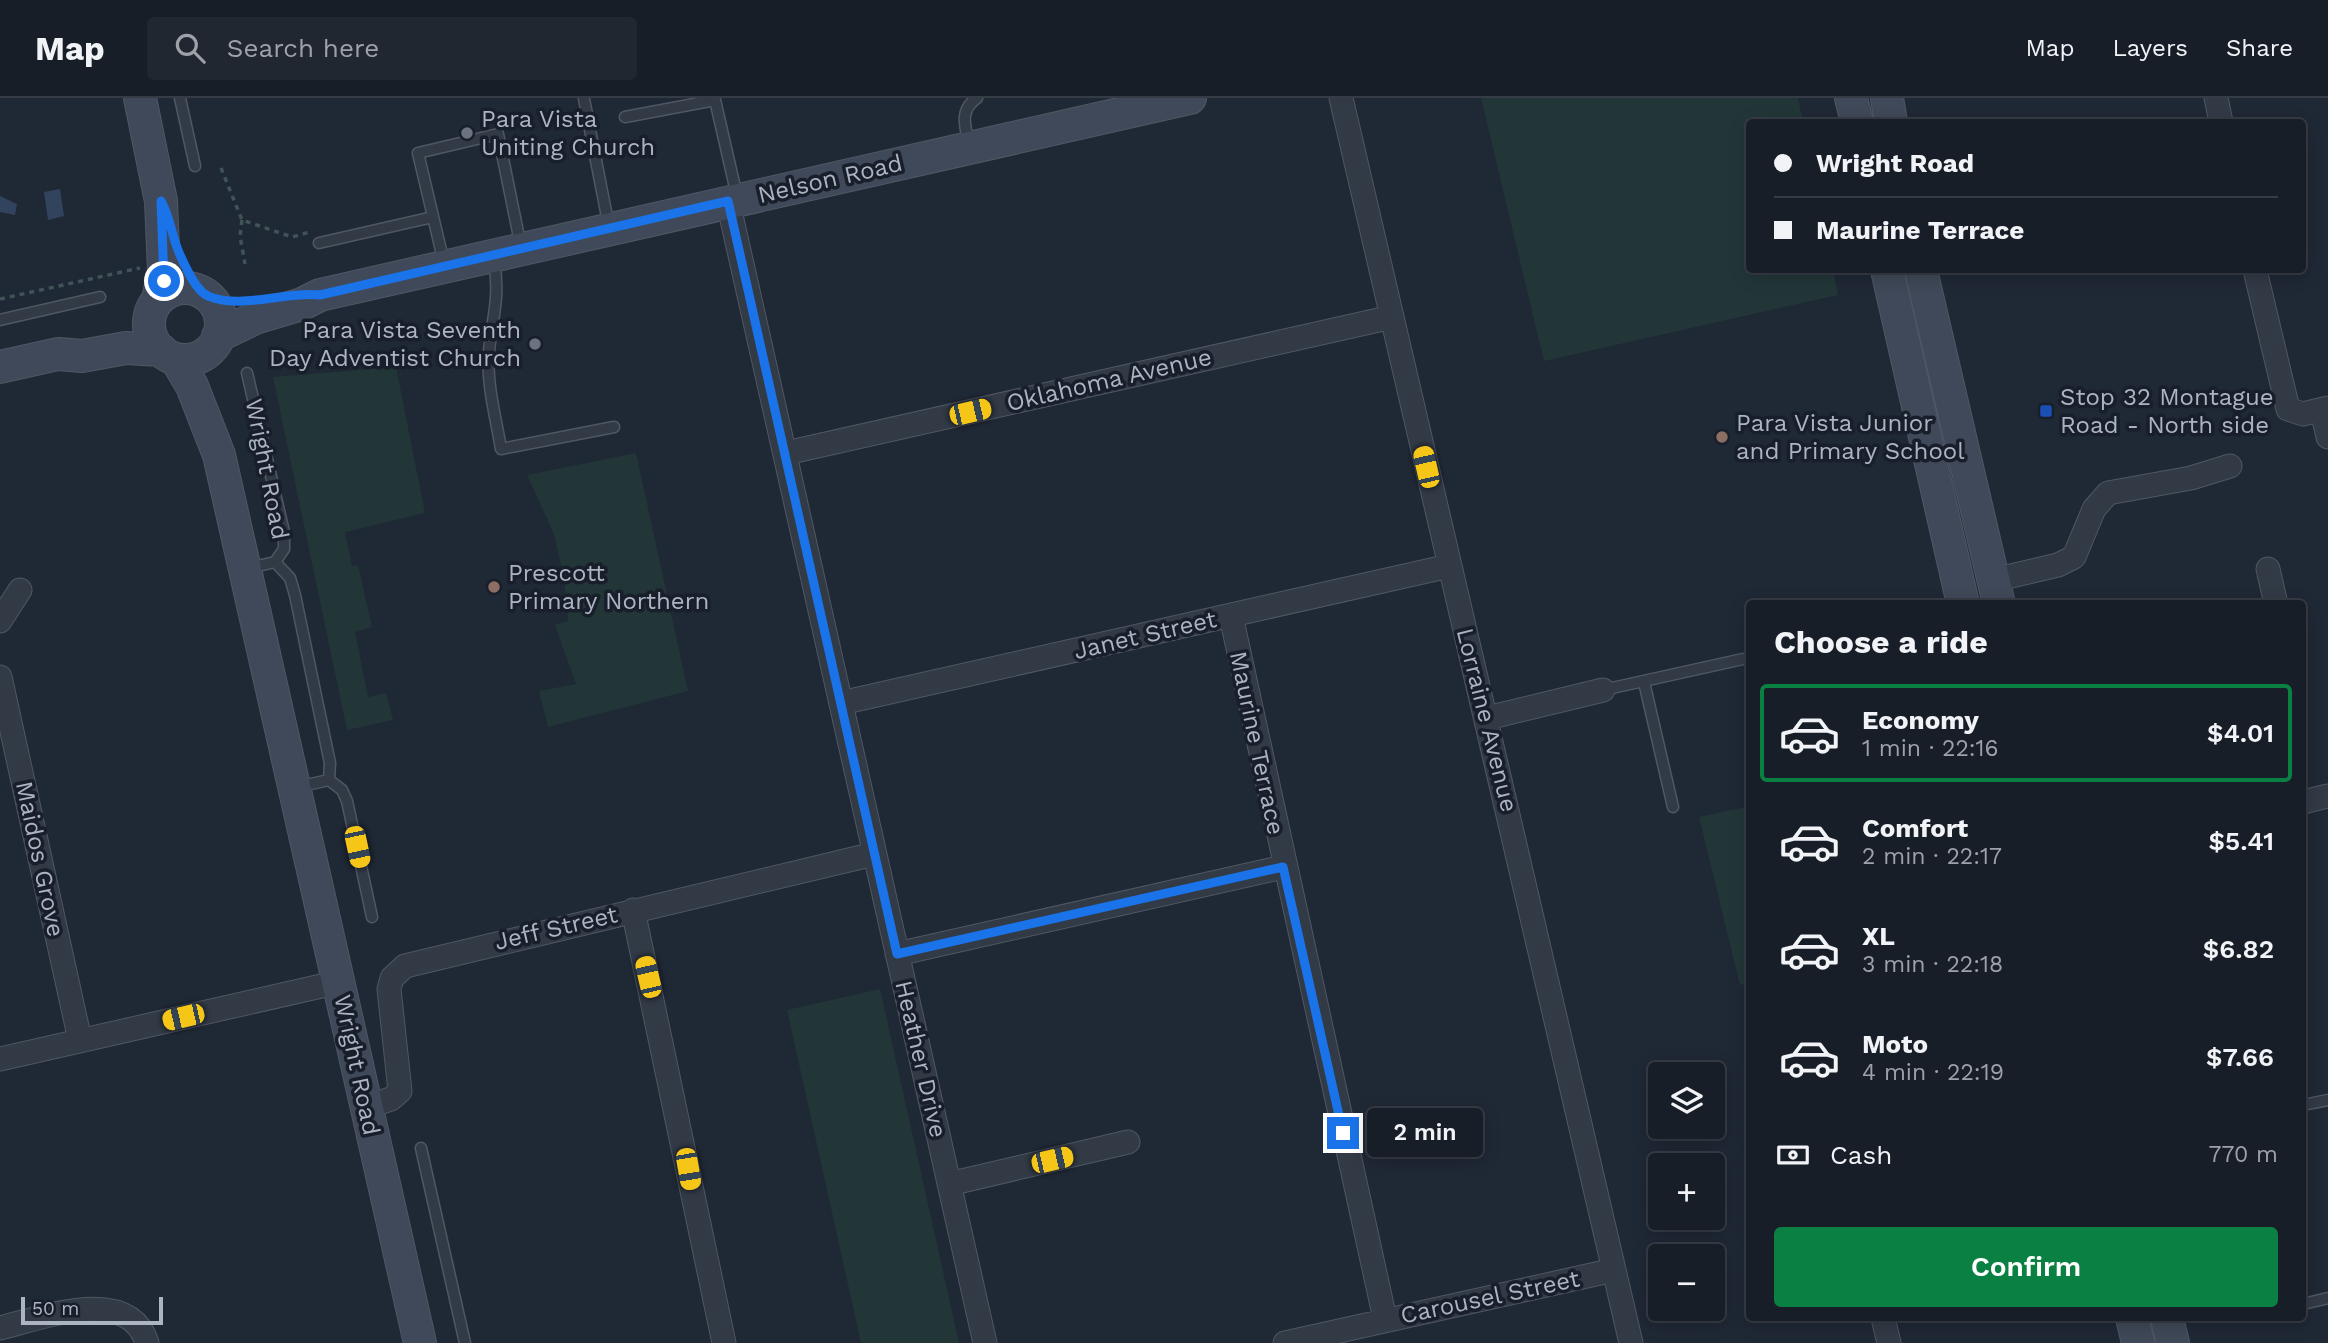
<!DOCTYPE html>
<meta charset="utf-8">
<style>
:root{--surface:#171e28;--page:#202730;--text:#f1f3f6;--muted:#9ea2a8;--line:#363c45;--accent:#0b8043}
body{margin:0;font-family:"Work Sans",sans-serif;background:var(--page);color:var(--text);height:100vh;display:flex;flex-direction:column;font-size:26px;white-space:nowrap}
*{box-sizing:border-box;margin:0}
p{font-size:23px;color:var(--muted)}
.icon{flex:none;width:38px;height:38px;fill:none;stroke:currentColor;stroke-width:2;stroke-linecap:round;stroke-linejoin:round}
.map{position:relative;flex:1;overflow:hidden}
.drawer{position:absolute;left:1746px;top:502px;width:560px;height:721px;display:flex;flex-direction:column;background:var(--surface);border-radius:7px;box-shadow:0 4px 18px #0003,0 0 0 2px var(--line)}
.drawer>*{flex:none}
.banner{position:absolute;left:1746px;top:21px;width:560px;height:154px;border-radius:7px;box-shadow:0 4px 18px #0003,0 0 0 2px var(--line);display:grid;align-content:center;height:154px;padding:0 28px;background:var(--surface)}
.fabs{position:absolute;left:1648px;top:964px;display:grid;gap:14px}
.fabs a{display:grid;place-items:center;width:77px;height:77px;border-radius:7px;background:var(--surface);box-shadow:0 4px 18px #0003,0 0 0 2px var(--line);font-size:35px}
.scale{position:absolute;left:21px;bottom:18px;width:142px;box-sizing:border-box;padding-left:7px;border:4px solid #acb4c3;border-top:0;font-size:19px;line-height:24px;white-space:nowrap;color:#acb4c3;-webkit-text-stroke:5px #181f2a;paint-order:stroke}
.end{position:absolute;width:32px;height:32px;margin:-16px;border:9px solid #1a73e8;background:#fff;box-shadow:0 0 0 4px #fff}
.from{border-radius:50%}
.bubble{position:absolute;height:49px;border-radius:7px;background:var(--surface);box-shadow:0 4px 18px #0003,0 0 0 2px var(--line);font-size:23px;font-weight:600;line-height:49px;text-align:center}
.car{position:absolute;width:21px;height:42px;margin:-21px -10px;border-radius:9px;box-shadow:0 0 5px 2px #0007;background:linear-gradient(#f5c518 24%,#345 0 40%,#f5c518 0 76%,#345 0 86%,#f5c518 0)}
.banner b{display:flex;align-items:center;gap:24px;height:66px;font-size:26px}
.banner b+b{border-top:2px solid var(--line)}
.banner i{width:18px;height:18px;background:var(--text)}
ul{padding:0;list-style:none}
li{display:flex;align-items:center;gap:21px;height:98px;margin:0 14px 10px;padding:0 14px;border:4px solid transparent;border-radius:7px}
li div{flex:1}
li b{display:block;font-size:26px}
li em{font-style:normal;font-weight:600}
li.on{border-color:var(--accent)}
li>.icon{width:63px;height:63px;stroke-width:1.5}
h2{padding:0 28px;font-size:32px;line-height:84px}
.pay{display:flex;align-items:center;gap:18px;height:77px;padding:0 28px;font-size:26px}
.pay p{margin-inline-start:auto}
.button{display:flex;gap:14px;margin-top:auto;padding:14px 28px}
.button a{flex:1;height:80px;border-radius:7px;background:var(--accent);color:#fff;font-size:28px;font-weight:600;line-height:80px;text-align:center}
header{display:flex;align-items:center;gap:42px;box-sizing:border-box;height:98px;padding:0 35px;background:var(--surface);border-bottom:2px solid var(--line)}
header strong{font-size:33px}
nav{display:flex;gap:38px;margin-inline-start:auto;font-size:24px}
.search{width:490px;height:63px;background:var(--page);display:flex;align-items:center;gap:18px;box-sizing:border-box;padding:0 24px;border-radius:7px;color:var(--muted);font-size:26px}
.map>svg:first-child{display:block}
.green{fill:#223638}
.water{fill:#32435d}
.lines{fill:none;stroke-linecap:round;stroke-linejoin:round}
.lane-casing{stroke:#505764;stroke-width:13}
.street-casing{stroke:#505764;stroke-width:25}
.secondary-casing{stroke:#505764;stroke-width:34}
.path{stroke:#405356;stroke-width:3.5;stroke-dasharray:5 5;stroke-linecap:butt}
.lane{stroke:#323a46;stroke-width:10}
.street{stroke:#323a46;stroke-width:23}
.secondary{stroke:#404959;stroke-width:32}
.route{stroke:#1a73e8;stroke-width:9}
.worship-dot{fill:#6b7280;stroke:#181f2a;stroke-width:2.5}
.transit-dot{fill:#1a4fb4;stroke:#181f2a;stroke-width:2.5}
.education-dot{fill:#8d6e63;stroke:#181f2a;stroke-width:2.5}
.labels{text-anchor:middle;stroke-width:7;stroke-linejoin:round;paint-order:stroke}
.poi-label{font-size:24px;fill:#acb4c3;stroke:#181f2a;text-anchor:start}
.street-label{font-size:24px;fill:#acb4c3;stroke:#181f2a}
</style>
<header>
<strong>Map</strong>
<div class="search"><svg class="icon" aria-label="search" viewBox="0 0 24 24"><circle cx="10" cy="10" r="6"/><path d="M15 15l6 6"/></svg>Search here</div>
<nav><a>Map</a><a>Layers</a><a>Share</a></nav>
</header>
<div class="map">
<svg width="2328" height="1245" viewBox="0 0 2328 1245">
<rect width="100%" height="100%" fill="#1f2835"/>
<path class="green" d="M1481 0H1798L1803 24H1750V172H1833L1838 197 1544 263Z
M396 269 425 415 345 434 352 468 358 467 372 529 355 534 368 599 386 595 393 622 347 632 273 279Z
M636 355 688 593 548 629 539 593 576 586 555 527 568 523 564 480 554 436 527 377Z
M1750 708V885L1740 887 1699 719Z
M880 891 959 1245H861L787 912Z"/>
<path class="water" d="M60 91 64 118 48 122 44 94Z
M0 98 17 106 15 117 0 114Z"/>
<g class="lines">
<g class="lane-casing">
<path id="lane" d="M180 0 195 68
M584 1 609 129
M625 19 715 2 737 98
M969 46C965 28 959 12 977 0
M319 145 433 119
M494 161C500 201 493 215 489 253 486 285 496 320 501 351L614 329
M444 165 418 55 498 36 521 149
M0 222 100 199
M247 275 284 434V451L275 464
M249 470 275 464 290 480 295 497 330 665 329 682 297 689
M1644 584 1673 709
M1603 592 1743 561
M329 682 342 692 347 703 372 819
M2303 1007 2328 1002
M421 1050 465 1245
M2303 1206 2328 1200"/>
</g>
<g class="street-casing">
<path id="street" d="M1341 0 1631 1245
M2216 0 2221 24
M728 104 985 1245
M2255 172 2288 311 2303 316 2328 310
M2322 312 2328 339
M786 355 1392 219
M2268 471 2276 506
M1994 482 2058 467 2074 459 2094 411 2108 395 2191 380 2230 368
M1231 518 1385 1221
M0 523 20 492
M0 579 80 942
M841 605 1449 468
M1487 620 1603 592
M2303 704 2328 698
M633 812 724 1245
M897 856 1283 769
M0 961 339 884
M366 1009 391 1001 400 993 389 891 392 880 405 868 874 756
M949 1086 1128 1044
M1883 1220 1889 1245
M0 1230C42 1220 129 1186 147 1245
M1285 1245 1614 1172"/>
</g>
<g class="secondary-casing">
<path id="secondary" d="M140 0 161 103 164 173 158 202
M1851 0 1857 24
M1887 0 1891 24
M1887 172 1963 506
M1921 172 1999 506
M149 226a36 36 0 1 1 72 0a36 36 0 1 1-72 0Z
M218 238 255 220 302 206 320 197 1190 0
M176 261 192 288 219 357 420 1245
M0 269 58 256 82 258 126 250 161 252
M2132 1220 2138 1245
M2167 1220 2173 1245"/>
</g>
<path class="path" d="M221 70 242 122 292 139 310 134
M242 122 240 138 245 166
M0 201 140 170"/>
<use href="#lane" class="lane"/>
<use href="#street" class="street"/>
<use href="#secondary" class="secondary"/>
</g>
<g class="lines">
<path class="route" d="M164 183 161 103C171 121 172 141 181 159 186 170 196 193 208 198 239 212 287 193 320 197L728 103 897 856 1283 769 1343 1035"/>
</g>
<g class="worship-dot">
<circle cx="467" cy="35" r="7"/>
<circle cx="535" cy="246" r="7"/>
</g>
<rect class="transit-dot" x="2039" y="306" width="14" height="14" rx="3.5"/>
<g class="education-dot">
<circle cx="1722" cy="339" r="7"/>
<circle cx="494" cy="489" r="7"/>
</g>
<g class="labels">
<g class="poi-label">
<text x="481" y="29">Para Vista<tspan x="481" dy="28">Uniting Church</tspan></text>
<text x="521" y="240" text-anchor="end">Para Vista Seventh<tspan x="521" dy="28">Day Adventist Church</tspan></text>
<text x="2060" y="307">Stop 32 Montague<tspan x="2060" dy="28">Road - North side</tspan></text>
<text x="1736" y="333">Para Vista Junior<tspan x="1736" dy="28">and Primary School</tspan></text>
<text x="508" y="483">Prescott<tspan x="508" dy="28">Primary Northern</tspan></text>
</g>
<g class="street-label">
<text transform="translate(830 81) rotate(-13)" y="8">Nelson Road</text>
<text transform="translate(1109 282) rotate(-13)" y="8">Oklahoma Avenue</text>
<text transform="translate(267 371) rotate(79)" y="8">Wright Road</text>
<text transform="translate(1145 537) rotate(-13)" y="8">Janet Street</text>
<text transform="translate(1487 622) rotate(76)" y="8">Lorraine Avenue</text>
<text transform="translate(1257 645) rotate(78)" y="8">Maurine Terrace</text>
<text transform="translate(40 761) rotate(78)" y="8">Maidos Grove</text>
<text transform="translate(556 830) rotate(-13)" y="8">Jeff Street</text>
<text transform="translate(921 961) rotate(77)" y="8">Heather Drive</text>
<text transform="translate(357 967) rotate(78)" y="8">Wright Road</text>
<text transform="translate(1490 1199) rotate(-12)" y="8">Carousel Street</text>
</g>
</g>
</svg>
<div class="fabs">
<a><svg class="icon" aria-label="layers" viewBox="0 0 24 24"><path d="M12 4l9 5-9 5-9-5zM3 14l9 5 9-5"/></svg></a>
<a>+</a>
<a>−</a>
</div>
<div class="scale">50 m</div>
<i class="end from" style="left:164px;top:183px"></i>
<i class="end" style="left:1343px;top:1035px"></i>
<div class="bubble" style="left:1367px;top:1010px;width:116px">2 min</div>
<i class="car" style="left:970px;top:314px;rotate:77deg"></i>
<i class="car" style="left:1426px;top:369px;rotate:347deg"></i>
<i class="car" style="left:357px;top:749px;rotate:168deg"></i>
<i class="car" style="left:648px;top:879px;rotate:347deg"></i>
<i class="car" style="left:183px;top:919px;rotate:257deg"></i>
<i class="car" style="left:1052px;top:1062px;rotate:77deg"></i>
<i class="car" style="left:688px;top:1071px;rotate:170deg"></i>
<div class="banner">
<b><i class="from"></i>Wright Road</b>
<b><i></i>Maurine Terrace</b>
</div>
<section class="drawer">
<h2>Choose a ride</h2>
<ul>
<li class="on"><svg class="icon" aria-label="car" viewBox="0 0 24 24"><path d="M5 17H2v-5l4-1 3-4h7l3 4 3 1v5h-3M9 17h6M6 11h13"/><circle cx="7" cy="17" r="2"/><circle cx="17" cy="17" r="2"/></svg><div><b>Economy</b><p>1 min · 22:16</p></div><em>$4.01</em></li>
<li><svg class="icon" aria-label="car" viewBox="0 0 24 24"><path d="M5 17H2v-5l4-1 3-4h7l3 4 3 1v5h-3M9 17h6M6 11h13"/><circle cx="7" cy="17" r="2"/><circle cx="17" cy="17" r="2"/></svg><div><b>Comfort</b><p>2 min · 22:17</p></div><em>$5.41</em></li>
<li><svg class="icon" aria-label="car" viewBox="0 0 24 24"><path d="M5 17H2v-5l4-1 3-4h7l3 4 3 1v5h-3M9 17h6M6 11h13"/><circle cx="7" cy="17" r="2"/><circle cx="17" cy="17" r="2"/></svg><div><b>XL</b><p>3 min · 22:18</p></div><em>$6.82</em></li>
<li><svg class="icon" aria-label="car" viewBox="0 0 24 24"><path d="M5 17H2v-5l4-1 3-4h7l3 4 3 1v5h-3M9 17h6M6 11h13"/><circle cx="7" cy="17" r="2"/><circle cx="17" cy="17" r="2"/></svg><div><b>Moto</b><p>4 min · 22:19</p></div><em>$7.66</em></li>
</ul>
<div class="pay"><svg class="icon" aria-label="cash" viewBox="0 0 24 24"><path d="M3 7h18v10H3z"/><circle cx="12" cy="12" r="2"/></svg>Cash<p>770 m</p></div>
<div class="button"><a>Confirm</a></div>
</section>
</div>
